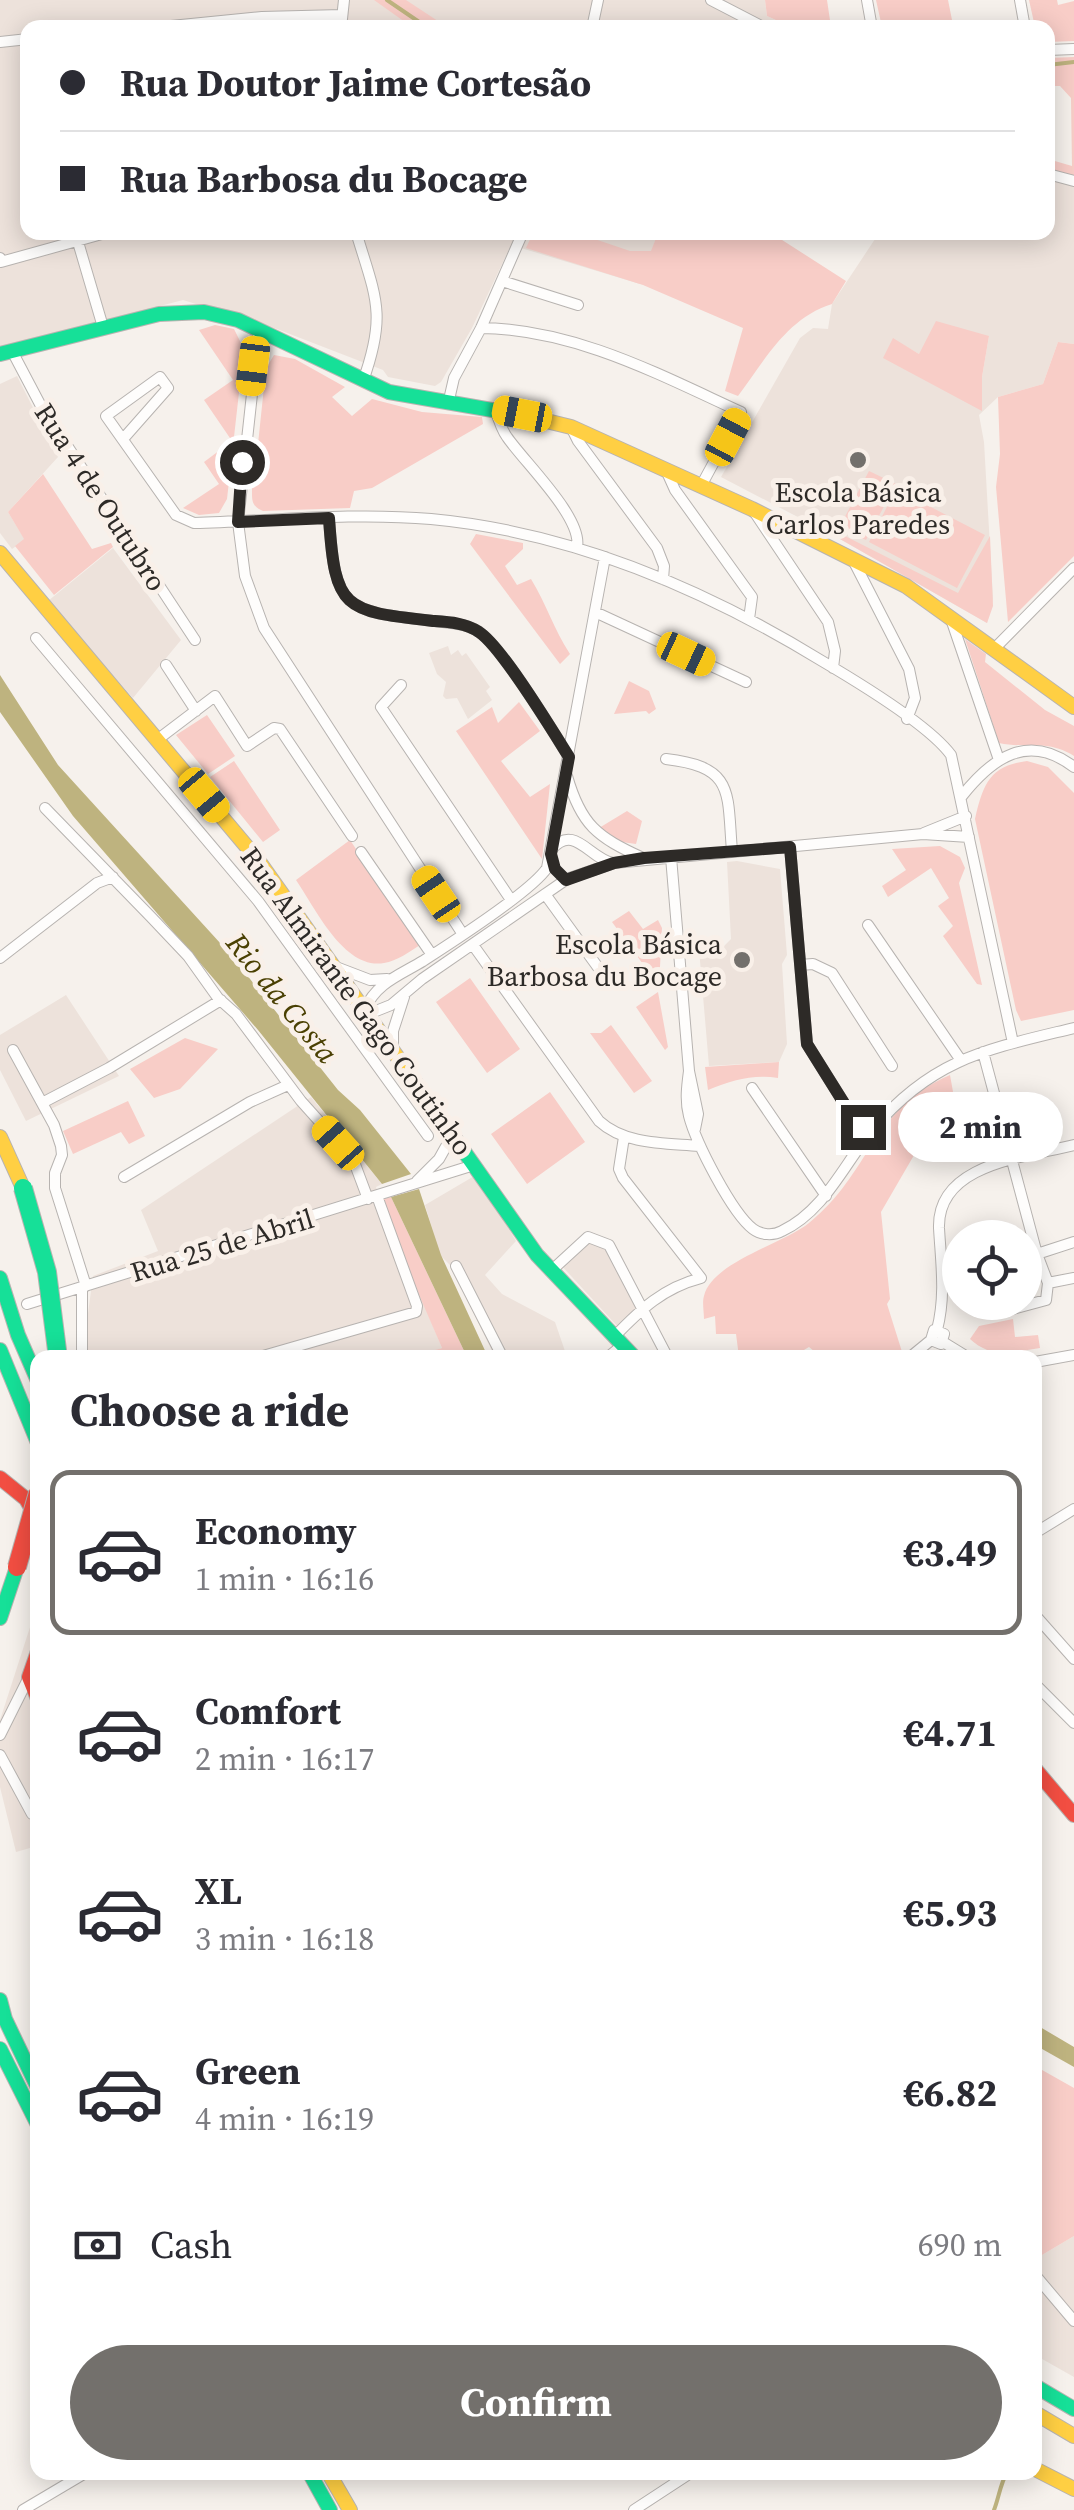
<!DOCTYPE html>
<meta charset="utf-8">
<style>
:root{--surface:#fff;--page:#f7f7f7;--text:#2b2b33;--muted:#7c7c81;--line:#e1e1e2;--accent:#73706c}
body{margin:0;font-family:"Source Serif 4",serif;background:var(--page);color:var(--text);height:100vh;display:flex;flex-direction:column;font-size:38px;white-space:nowrap}
*{box-sizing:border-box;margin:0}
p{font-size:32px;color:var(--muted)}
.icon{flex:none;width:55px;height:55px;fill:none;stroke:currentColor;stroke-width:2;stroke-linecap:round;stroke-linejoin:round}
.map{position:relative;flex:1;overflow:hidden}
.details{position:absolute;left:30px;top:1350px;width:1012px;height:1130px;display:flex;flex-direction:column;background:var(--surface);border-radius:20px;box-shadow:0 5px 25px #0003}
.details>*{flex:none}
.top-card{position:absolute;left:20px;top:20px;width:1035px;height:220px;border-radius:20px;box-shadow:0 5px 25px #0003;display:grid;align-content:center;height:220px;padding:0 40px;background:var(--surface)}
.controls{position:absolute;left:942px;top:1220px;display:grid;gap:20px}
.controls a{display:grid;place-items:center;width:100px;height:100px;border-radius:50%;background:var(--surface);box-shadow:0 5px 25px #0003;font-size:50px}
.end{position:absolute;width:45px;height:45px;margin:-22px;border:12px solid #2d2a27;background:#fff;box-shadow:0 0 0 5px #fff}
.from{border-radius:50%}
.bubble{position:absolute;height:70px;border-radius:35px;background:var(--surface);box-shadow:0 5px 25px #0003;font-size:32px;font-weight:700;line-height:70px;text-align:center}
.car{position:absolute;width:30px;height:60px;margin:-30px -15px;border-radius:12px;box-shadow:0 0 8px 2px #0007;background:linear-gradient(#f5c518 24%,#345 0 40%,#f5c518 0 76%,#345 0 86%,#f5c518 0)}
.top-card b{display:flex;align-items:center;gap:35px;height:95px;font-size:38px}
.top-card b+b{border-top:2px solid var(--line)}
.top-card i{width:25px;height:25px;background:var(--text)}
ul{padding:0;list-style:none}
li{display:flex;align-items:center;gap:30px;height:165px;margin:0 20px 15px;padding:0 20px;border:5px solid transparent;border-radius:20px}
li div{flex:1}
li b{display:block;font-size:38px}
li em{font-style:normal;font-weight:700}
li.selected{border-color:var(--accent)}
li>.icon{width:90px;height:90px;stroke-width:1.5}
h2{padding:0 40px;font-size:45px;line-height:120px}
.pay{display:flex;align-items:center;gap:25px;height:110px;padding:0 40px;font-size:38px}
.pay p{margin-inline-start:auto}
.cta{display:flex;gap:20px;margin-top:auto;padding:20px 40px}
.cta a{flex:1;height:115px;border-radius:60px;background:var(--accent);color:#fff;font-size:40px;font-weight:700;line-height:115px;text-align:center}
.map>svg:first-child{display:block}
.built{fill:#ede2db;fill-rule:evenodd}
.green{fill:#f8cdc7}
.water{fill:#beb37f}
.lines{fill:none;stroke-linecap:round;stroke-linejoin:round}
.stream{stroke:#beb37f;stroke-width:4}
.street-casing{stroke:#b7b3b0;stroke-width:12}
.fast-casing{stroke:#b7b3b0;stroke-width:16}
.slow-casing{stroke:#b7b3b0;stroke-width:16}
.jam-casing{stroke:#b7b3b0;stroke-width:16}
.street{stroke:#fefdfc;stroke-width:10}
.fast{stroke:#16e098;stroke-width:14}
.slow{stroke:#ffcf43;stroke-width:14}
.jam{stroke:#f24e42;stroke-width:14}
.fast-bridge-casing{stroke:#b7b3b0;stroke-width:20;stroke-linecap:butt}
.jam-bridge-casing{stroke:#b7b3b0;stroke-width:20;stroke-linecap:butt}
.fast-bridge{stroke:#16e098;stroke-width:18}
.jam-bridge{stroke:#f24e42;stroke-width:18}
.route{stroke:#2d2a27;stroke-width:12}
.poi-dot{fill:#73706c;stroke:#f9f0e9;stroke-width:4}
.labels{text-anchor:middle;stroke-width:10;stroke-linejoin:round;paint-order:stroke}
.poi-label{font-size:28px;fill:#2d2a27;stroke:#f9f0e9}
.street-label{font-size:28px;fill:#2d2a27;stroke:#f9f0e9}
.water-label{font-size:30px;font-style:italic;fill:#4a4003;stroke:#f9f0e9}
</style>
<div class="map">
<svg width="1074" height="2510" viewBox="0 0 1074 2510">
<rect width="100%" height="100%" fill="#f6f1ec"/>
<path class="built" d="M0 0H765L767 16 791 27 28 28V232H453L455 239 488 232 658 233 640 284 511 245 472 328 441 382 435 386 388 377 383 370 277 329 183 300 0 348Z
M1048 170 1074 176V344L1058 342 1043 384 998 397 979 415 984 442 993 599 987 623 840 539 721 477 800 338 813 328 828 329 832 304 879 233 1048 232ZM989 336 982 377V410L893 339 919 354Z
M17 376 58 457 8 512 25 540 12 549 0 533V384Z
M113 548 181 640 133 698 48 601Z
M448 646 451 655 458 650 462 656 466 653 490 687 486 691 492 700 468 719 457 698 446 699 443 696 446 682 437 674 429 653Z
M737 861 780 869 787 955 782 964 787 1044 779 1062 709 1066 699 949 724 946 731 939 727 862Z
M66 995 119 1076 26 1121 0 1070V1035Z
M311 1097 382 1184 376 1187 442 1348 409 1358H82L93 1276 158 1251 141 1210Z
M476 1175 516 1241 485 1275 502 1294 555 1322 567 1357H495L450 1265 440 1255 425 1205Z
M590 1241 605 1245 638 1310 619 1328 560 1264Z
M32 1621 37 1623V1846L16 1852 0 1787V1720Z
M1074 2236V2377L1035 2355V2249L1042 2255Z"/>
<path class="green" d="M374 0H406L447 27H412Z
M765 0H827L831 27H791L767 16Z
M876 0H948L952 20 925 27H882Z
M1029 0H1057L1058 5 1074 1V41L1048 42V28L1035 27Z
M1074 57V176L1048 170V159L1072 166 1071 98 1060 86H1048V58Z
M533 233H577L630 251H651L658 233H782L779 238 846 281 832 304C787 318 765 360 738 396L725 391 743 328 643 285 526 248Z
M936 321 989 336 982 377V411L883 358 893 338 919 354Z
M215 325 234 329 241 343 243 357 227 499 219 513 199 515 183 508 219 484 204 462 232 441 204 400 233 380 199 330Z
M1058 342 1074 344V556L1008 622 996 487 1000 454 998 397 1043 384Z
M274 355 295 359 345 387 332 397 352 416 372 399 422 412 482 417 483 424 372 488 354 491 350 508 263 511C251 506 252 500 252 488L259 484 265 449 258 444 266 368Z
M869 471 896 484 866 540 839 528Z
M43 474 92 549 111 543 113 547 54 595 15 546 24 539 8 512Z
M896 489 985 535 957 588 869 542Z
M476 534 523 543V549L505 566 517 585 531 579C546 603 554 630 570 654L560 664 470 544Z
M845 536 958 593 990 536 993 606 987 623 840 539Z
M965 639 986 654 985 662 1045 710 1074 726V756C1047 739 1026 749 999 743Z
M629 681 649 691 656 709 649 714 646 711 614 714Z
M519 702 540 731 501 761 530 797 550 784 542 859 456 731 492 707 498 723Z
M207 715 235 756 208 774 176 735Z
M234 761 280 830 263 842 210 777Z
M1027 761 1048 767 1074 793V1010L1021 1021 1016 1010 975 819C983 785 989 766 1027 761Z
M627 811 642 821 636 844 615 841 599 828Z
M350 840 420 945C409 952 397 961 384 963 344 970 316 909 296 880Z
M940 846 960 857 965 868 959 883 982 985 977 984 943 936 953 926 938 906 949 898 931 868 888 897 882 886 906 870 892 849Z
M629 911 643 929 658 920 662 928 659 986 612 922Z
M470 978 520 1049 487 1073 436 1002Z
M658 992 668 1047 665 1050 636 1007Z
M611 1025 652 1081 634 1093 590 1033H601Z
M185 1038 218 1049 180 1089 154 1098 130 1069Z
M779 1062 778 1078C752 1074 731 1081 708 1090L705 1067Z
M950 1075 957 1114 923 1128 912 1141 917 1150 881 1212 890 1299 887 1304 903 1355 899 1358 821 1357 809 1347 792 1357H739L736 1334H716L715 1316 704 1319C704 1312 702 1302 704 1296 712 1262 783 1244 809 1223 871 1173 871 1109 950 1075Z
M550 1092 585 1142 527 1184 491 1134Z
M128 1101 145 1136 129 1144 121 1132 73 1154 63 1131Z
M391 1197 467 1357H410L442 1348 405 1262 383 1199Z
M1013 1319 1015 1337 1038 1335 1040 1348C1013 1352 991 1359 970 1339L979 1326Z
M1035 2066 1074 2088V2236L1042 2255 1035 2249Z"/>
<path class="water" d="M0 675 58 765 231 955 338 1090 360 1110 411 1174 382 1184 258 1030 73 816 0 712Z
M419 1189 441 1255 488 1357H467L391 1197Z
M1035 2024 1074 2047V2067L1035 2045Z"/>
<g class="lines">
<path class="stream" d="M387 0 428 28
M1048 65 1074 62
M994 2510C999 2497 1000 2485 1007 2472"/>
<g class="street-casing">
<path id="street" d="M711 0 765 28
M867 0 872 28
M1020 0 1025 28
M151 28 262 17 342 15
M341 28 344 0
M592 28 598 0
M0 42 28 39
M1048 50 1074 49
M1048 174 1074 181
M356 232C376 298 387 314 363 381
M78 242 103 327
M0 258 1 262 109 232
M502 281 578 305
M481 328C574 329 658 374 741 412L701 486
M259 330 238 522 245 576 264 628 462 933
M12 351 41 406 195 640
M448 404 454 378 481 328 523 232
M495 408C498 418 501 429 507 437 525 463 583 518 577 547
M571 427 578 441 657 548 664 566 663 579
M123 439 168 388 160 377 106 416 176 515 194 523C272 521 352 512 431 519 570 532 703 588 822 661 856 681 929 725 951 755L1013 1043
M666 470 675 490 752 597 749 619
M753 510 828 622 835 651 833 668
M329 518C335 611 344 611 434 621 449 623 466 623 479 632 502 647 552 730 569 757
M605 557 547 868C531 892 451 943 423 961 400 975 376 983 365 1009L376 1011 391 1005 422 979 567 879 614 863 923 834 969 837
M853 560 909 669 915 698 907 719
M595 612 746 682
M951 619 999 760
M36 638 258 901 428 1136
M994 649 1074 568
M166 665 196 711
M401 685 381 707 511 900
M157 740 215 696 247 746 274 728 280 729 352 836
M666 759C735 767 727 792 732 851
M567 776C581 825 597 837 643 858
M962 796C992 758 1028 732 1074 767
M45 808 151 917 188 956 218 998 236 1014 301 1101 353 1159 368 1199
M924 833 966 816
M790 847 807 1044 852 1116 870 1131
M552 849C574 823 590 859 613 863
M361 852 432 955
M671 857 689 1071 698 1114 695 1129
M545 894 610 984
M868 925 960 1059
M473 945 599 1121C625 1145 665 1143 699 1146
M0 958 97 883 113 877
M800 965 813 964 832 973 892 1066
M336 967 370 980 387 979
M393 1048V1031L404 997
M13 1050 54 1125 61 1146 62 1155 55 1173V1188L86 1286
M983 1052 1037 1254 1048 1283 1046 1300 997 1313
M689 1071C687 1086 685 1101 689 1116 696 1143 732 1213 753 1229 761 1235 773 1236 782 1231 825 1211 845 1162 873 1129 933 1058 988 1049 1074 1028
M752 1088 826 1196
M42 1103 109 1068 221 1000
M124 1177 250 1102 288 1085
M417 1181 439 1159 453 1134
M1037 1254 1074 1242
M456 1266 503 1358
M551 1271 588 1237 609 1245 668 1358
M1048 1283 1074 1278
M27 1304 474 1165
M937 1330C946 1295 941 1263 939 1228 937 1163 1027 1157 1074 1145
M614 1337C641 1309 663 1288 701 1278L623 1178 619 1169 624 1137
M943 1342 969 1358
M82 1358V1287
M256 1358 416 1312 417 1306 377 1196
M607 1358 623 1345
M909 1358 931 1340 934 1330 944 1334 941 1344 931 1340
M1035 1362 1074 1355
M1035 1533 1074 1509
M1035 1615 1074 1659
M1035 1684 1074 1723
M0 1735 29 1677
M0 1755 32 1814
M1035 2275 1074 2321
M23 2510 87 2472
M634 2510 692 2472"/>
</g>
<g class="fast-casing">
<path id="fast" d="M0 354 159 314 204 312 238 320 389 392 526 416
M420 1089 537 1255 635 1358
M0 1278 18 1335 38 1381
M0 1350 38 1443
M0 1618 17 1567
M0 2000 5 2019 38 2088
M0 2049 38 2125
M1035 2386 1074 2409
M309 2472 330 2510"/>
</g>
<g class="slow-casing">
<path id="slow" d="M526 416 571 427 752 509 906 586 1074 707
M0 553 258 860 420 1089
M0 1137 23 1188
M1035 2413 1074 2436
M1035 2469 1074 2489
M328 2472 350 2510"/>
</g>
<g class="jam-casing">
<path id="jam" d="M0 1478 26 1499 34 1513
M38 1651 29 1677 38 1699
M1035 1769 1074 1815"/>
</g>
<use href="#street" class="street"/>
<use href="#fast" class="fast"/>
<use href="#slow" class="slow"/>
<use href="#jam" class="jam"/>
<g class="fast-bridge-casing">
<path id="fast-bridge" d="M23 1188 47 1272 58 1358"/>
</g>
<g class="jam-bridge-casing">
<path id="jam-bridge" d="M17 1567 38 1493"/>
</g>
<use href="#fast-bridge" class="fast-bridge"/>
<use href="#jam-bridge" class="jam-bridge"/>
</g>
<g class="lines">
<path class="route" d="M242 462 238 522 329 518C335 611 344 611 434 621 449 622 466 623 479 632 502 647 552 730 569 757L551 854 555 869 566 880 614 863 644 858 790 847 807 1044 852 1116 863 1127"/>
</g>
<g class="poi-dot">
<circle cx="858" cy="460" r="10"/>
<circle cx="742" cy="960" r="10"/>
</g>
<g class="labels">
<g class="poi-label">
<text x="858" y="502">Escola Básica<tspan x="858" dy="32">Carlos Paredes</tspan></text>
<text x="722" y="954" text-anchor="end">Escola Básica<tspan x="722" dy="32">Barbosa du Bocage</tspan></text>
</g>
<g class="street-label">
<text transform="translate(101 497) rotate(57)" y="10">Rua 4 de Outubro</text>
<text transform="translate(357 1001) rotate(54)" y="10">Rua Almirante Gago Coutinho</text>
<text transform="translate(222 1245) rotate(-17)" y="10">Rua 25 de Abril</text>
</g>
<g class="water-label">
<text transform="translate(282 998) rotate(51)" y="10">Rio da Costa</text>
</g>
</g>
</svg>
<div class="controls">
<a><svg class="icon" aria-label="locate" viewBox="0 0 24 24"><circle cx="12" cy="12" r="6"/><path d="M12 2v4M12 18v4M2 12h4M18 12h4"/></svg></a>
</div>
<i class="end from" style="left:242px;top:462px"></i>
<i class="end" style="left:863px;top:1127px"></i>
<div class="bubble" style="left:898px;top:1092px;width:165px">2 min</div>
<i class="car" style="left:253px;top:366px;rotate:187deg"></i>
<i class="car" style="left:522px;top:414px;rotate:281deg"></i>
<i class="car" style="left:728px;top:437px;rotate:28deg"></i>
<i class="car" style="left:686px;top:654px;rotate:115deg"></i>
<i class="car" style="left:204px;top:795px;rotate:140deg"></i>
<i class="car" style="left:436px;top:894px;rotate:326deg"></i>
<i class="car" style="left:338px;top:1143px;rotate:318deg"></i>
<div class="top-card">
<b><i class="from"></i>Rua Doutor Jaime Cortesão</b>
<b><i></i>Rua Barbosa du Bocage</b>
</div>
<section class="details">
<h2>Choose a ride</h2>
<ul>
<li class="selected"><svg class="icon" aria-label="car" viewBox="0 0 24 24"><path d="M5 17H2v-5l4-1 3-4h7l3 4 3 1v5h-3M9 17h6M6 11h13"/><circle cx="7" cy="17" r="2"/><circle cx="17" cy="17" r="2"/></svg><div><b>Economy</b><p>1 min · 16:16</p></div><em>€3.49</em></li>
<li><svg class="icon" aria-label="car" viewBox="0 0 24 24"><path d="M5 17H2v-5l4-1 3-4h7l3 4 3 1v5h-3M9 17h6M6 11h13"/><circle cx="7" cy="17" r="2"/><circle cx="17" cy="17" r="2"/></svg><div><b>Comfort</b><p>2 min · 16:17</p></div><em>€4.71</em></li>
<li><svg class="icon" aria-label="car" viewBox="0 0 24 24"><path d="M5 17H2v-5l4-1 3-4h7l3 4 3 1v5h-3M9 17h6M6 11h13"/><circle cx="7" cy="17" r="2"/><circle cx="17" cy="17" r="2"/></svg><div><b>XL</b><p>3 min · 16:18</p></div><em>€5.93</em></li>
<li><svg class="icon" aria-label="car" viewBox="0 0 24 24"><path d="M5 17H2v-5l4-1 3-4h7l3 4 3 1v5h-3M9 17h6M6 11h13"/><circle cx="7" cy="17" r="2"/><circle cx="17" cy="17" r="2"/></svg><div><b>Green</b><p>4 min · 16:19</p></div><em>€6.82</em></li>
</ul>
<div class="pay"><svg class="icon" aria-label="cash" viewBox="0 0 24 24"><path d="M3 7h18v10H3z"/><circle cx="12" cy="12" r="2"/></svg>Cash<p>690 m</p></div>
<div class="cta"><a>Confirm</a></div>
</section>
</div>
